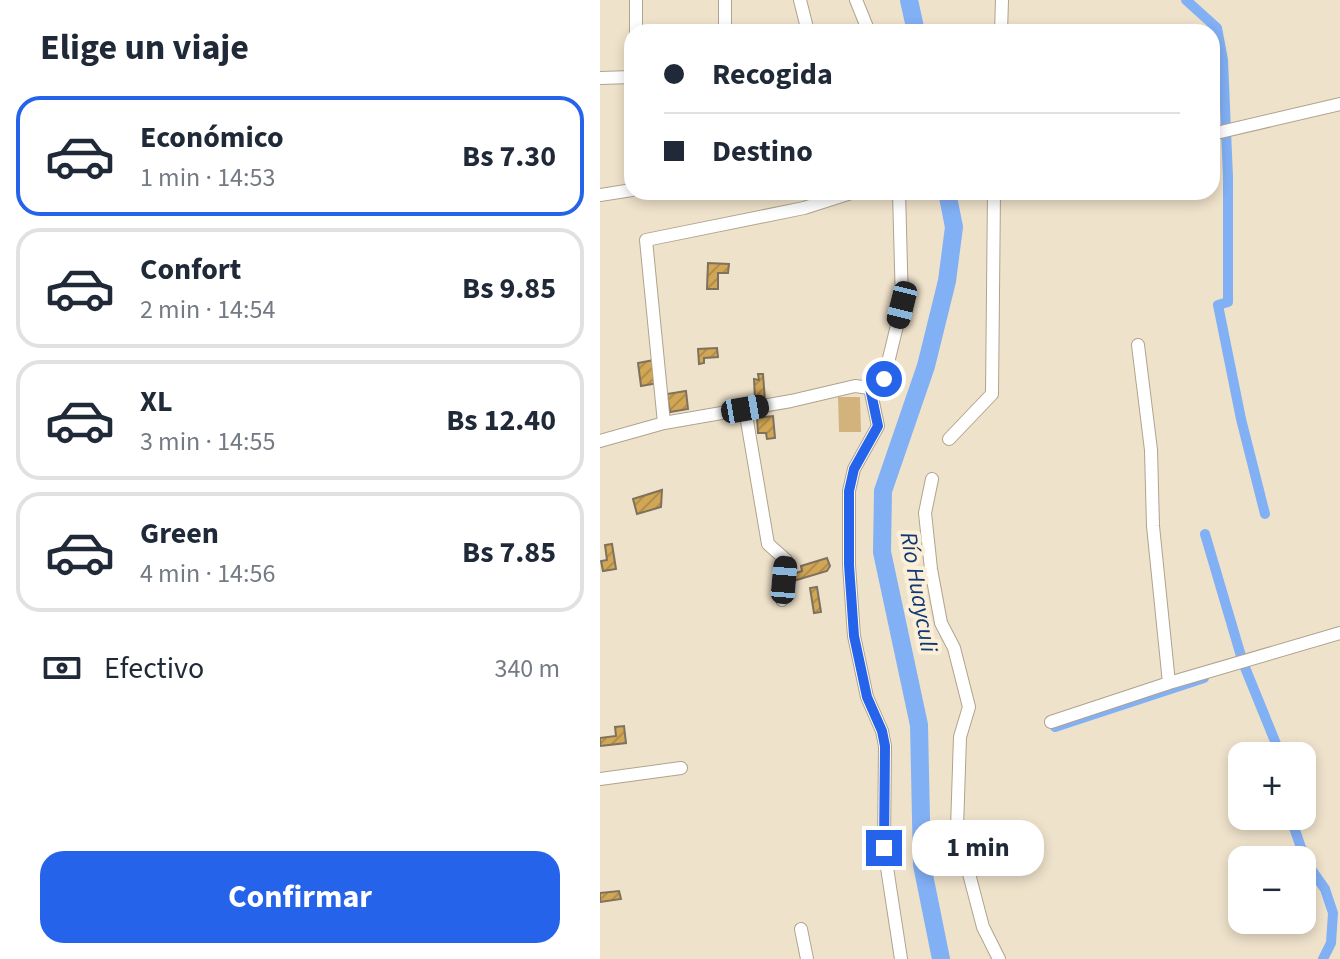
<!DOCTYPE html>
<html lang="es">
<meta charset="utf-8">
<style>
:root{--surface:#fff;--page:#f2f2f3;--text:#1f2937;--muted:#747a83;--line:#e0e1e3;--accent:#2563eb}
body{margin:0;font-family:"Source Sans 3",sans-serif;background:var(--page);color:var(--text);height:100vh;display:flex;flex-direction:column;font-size:30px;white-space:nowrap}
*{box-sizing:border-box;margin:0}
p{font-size:26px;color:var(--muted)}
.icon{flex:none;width:44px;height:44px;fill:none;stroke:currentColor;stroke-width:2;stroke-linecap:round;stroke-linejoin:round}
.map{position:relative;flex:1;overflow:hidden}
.sheet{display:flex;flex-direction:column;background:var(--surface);width:600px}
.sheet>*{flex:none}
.hud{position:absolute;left:24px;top:24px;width:596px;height:176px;border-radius:24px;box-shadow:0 4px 12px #0003;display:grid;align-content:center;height:176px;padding:0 40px;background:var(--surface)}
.controls{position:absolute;left:628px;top:742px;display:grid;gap:16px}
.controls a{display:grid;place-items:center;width:88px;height:88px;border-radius:16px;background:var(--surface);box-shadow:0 4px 12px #0003;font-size:40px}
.end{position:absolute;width:36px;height:36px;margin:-18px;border:10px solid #2563eb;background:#fff;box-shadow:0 0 0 4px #fff}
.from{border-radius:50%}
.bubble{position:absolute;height:56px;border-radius:24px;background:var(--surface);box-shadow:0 4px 12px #0003;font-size:26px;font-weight:700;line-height:56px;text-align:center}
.car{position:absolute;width:24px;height:48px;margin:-24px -12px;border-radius:10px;box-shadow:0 0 6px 2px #0007;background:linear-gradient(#222 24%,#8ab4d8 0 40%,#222 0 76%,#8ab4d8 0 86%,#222 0)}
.hud b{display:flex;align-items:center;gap:28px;height:76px;font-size:30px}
.hud b+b{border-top:2px solid var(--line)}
.hud i{width:20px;height:20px;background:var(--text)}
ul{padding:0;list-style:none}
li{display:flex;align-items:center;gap:24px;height:120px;margin:0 16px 12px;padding:0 24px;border:4px solid var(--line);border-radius:24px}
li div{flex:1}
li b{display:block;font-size:30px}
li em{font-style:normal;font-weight:700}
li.active{border-color:var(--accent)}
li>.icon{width:72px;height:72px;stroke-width:1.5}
h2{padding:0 40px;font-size:36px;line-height:96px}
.pay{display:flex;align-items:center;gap:20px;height:88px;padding:0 40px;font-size:30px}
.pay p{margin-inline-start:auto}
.button{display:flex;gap:16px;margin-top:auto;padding:16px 40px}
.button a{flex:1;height:92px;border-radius:24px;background:var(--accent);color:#fff;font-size:32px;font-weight:700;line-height:92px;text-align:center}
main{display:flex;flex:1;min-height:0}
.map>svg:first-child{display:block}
.pitch{fill:#d2b37b}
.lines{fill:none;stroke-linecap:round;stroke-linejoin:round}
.canal{stroke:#82b0f5;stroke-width:10}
.river{stroke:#82b0f5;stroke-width:18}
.building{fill:url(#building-hatch);stroke:#7e725e;stroke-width:2}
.minor-casing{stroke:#b0a38e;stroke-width:14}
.minor{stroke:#fff;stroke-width:12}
.route{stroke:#2563eb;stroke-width:10}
.labels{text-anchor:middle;stroke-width:8;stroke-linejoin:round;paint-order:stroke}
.water-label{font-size:24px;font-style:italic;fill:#0e3975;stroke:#fcefd8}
</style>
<main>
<section class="sheet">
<h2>Elige un viaje</h2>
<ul>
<li class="active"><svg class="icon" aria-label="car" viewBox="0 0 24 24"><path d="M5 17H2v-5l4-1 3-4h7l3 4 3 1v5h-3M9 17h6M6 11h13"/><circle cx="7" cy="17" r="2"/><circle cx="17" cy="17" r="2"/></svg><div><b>Económico</b><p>1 min · 14:53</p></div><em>Bs 7.30</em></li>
<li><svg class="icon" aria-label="car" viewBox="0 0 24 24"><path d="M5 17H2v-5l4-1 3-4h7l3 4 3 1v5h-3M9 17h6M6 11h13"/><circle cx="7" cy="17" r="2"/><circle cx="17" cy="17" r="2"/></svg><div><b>Confort</b><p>2 min · 14:54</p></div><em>Bs 9.85</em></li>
<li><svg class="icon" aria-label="car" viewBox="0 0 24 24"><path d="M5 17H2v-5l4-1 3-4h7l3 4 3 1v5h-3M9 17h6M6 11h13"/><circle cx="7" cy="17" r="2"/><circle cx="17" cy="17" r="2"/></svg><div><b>XL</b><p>3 min · 14:55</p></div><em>Bs 12.40</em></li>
<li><svg class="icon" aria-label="car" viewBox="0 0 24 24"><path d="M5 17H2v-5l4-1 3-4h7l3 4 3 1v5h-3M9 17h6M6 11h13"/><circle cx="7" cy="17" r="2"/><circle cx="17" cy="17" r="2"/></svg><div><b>Green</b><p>4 min · 14:56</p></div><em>Bs 7.85</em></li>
</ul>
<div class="pay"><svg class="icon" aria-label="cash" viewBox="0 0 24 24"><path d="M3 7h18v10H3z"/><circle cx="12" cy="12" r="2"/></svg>Efectivo<p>340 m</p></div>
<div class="button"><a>Confirmar</a></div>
</section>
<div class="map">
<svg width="740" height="959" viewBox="0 0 740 959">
<defs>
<pattern id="building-hatch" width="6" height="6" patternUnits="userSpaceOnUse" patternTransform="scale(2)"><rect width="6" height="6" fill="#d1a655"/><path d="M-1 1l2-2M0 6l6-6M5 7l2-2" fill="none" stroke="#b38e49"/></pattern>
</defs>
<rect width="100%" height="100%" fill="#efe2cb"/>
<path class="pitch" d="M238 397H260L261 432H239Z"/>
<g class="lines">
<path class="canal" d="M586 0 617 28 623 60 628 177V302L618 305 641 419 665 514
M605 534 641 656
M644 665 681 756
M455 727 604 678
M690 816 706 862 725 889 733 913 731 943 723 959"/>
<path class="river" d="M309 0 316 32
M341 959 322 865 319 725 282 552 283 491 326 366 347 281 354 227 347 192"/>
</g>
<path class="building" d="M108 263 129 264 128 273H118V289H107Z
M117 348 118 357 104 358V363L99 364 98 349Z
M54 360 58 383 41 386 38 363Z
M158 374H163L165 401 155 399 154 379 159 380Z
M86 391 88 409 70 412 67 394Z
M173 416 175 438 167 439 166 433H158L157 418Z
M62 490 61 507 37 514 33 499Z
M12 544 16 569 3 571 1 561 7 560 5 545Z
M227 558 230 566 227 571 190 582 193 574 202 571 201 566Z
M217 587 221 612 214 613 210 588Z
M24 726 26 743 0 746V738L16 736 15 727Z
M19 891 21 899 0 902V893Z"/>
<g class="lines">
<g class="minor-casing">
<path id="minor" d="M125 0V32
M200 0 208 32
M256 0 269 32
M36 32V0
M401 32 402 0
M0 78 32 77
M612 134 740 104
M0 195 32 190
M538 345 551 450 553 526 569 683
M270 388 284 379 302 305 299 192
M145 409 168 544 186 560 182 600
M64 423 46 240 204 208 254 192
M349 439 392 394 394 192
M0 441 64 423 191 401 255 386 270 388 278 426 254 469 249 491V565L254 636 267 697 282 731 285 746 284 848 301 959
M332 479 325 513 331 569 341 623 354 648 369 707 360 737 357 828 383 927 399 959
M451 722 569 683 740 633
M0 779 81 768
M201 929 207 959"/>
</g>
<use href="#minor" class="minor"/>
</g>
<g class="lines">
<path class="route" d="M284 379 270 388 278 426 254 469 249 491V565L254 636 267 697 282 731 285 746 284 848"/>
</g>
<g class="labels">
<g class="water-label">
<text transform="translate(319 592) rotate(80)" y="8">Río Huayculi</text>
</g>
</g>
</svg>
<div class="controls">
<a>+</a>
<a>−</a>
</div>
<i class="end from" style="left:284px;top:379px"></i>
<i class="end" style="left:284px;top:848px"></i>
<div class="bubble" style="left:312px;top:820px;width:132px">1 min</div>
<i class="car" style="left:302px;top:305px;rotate:194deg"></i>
<i class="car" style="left:145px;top:409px;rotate:80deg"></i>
<i class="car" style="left:184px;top:580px;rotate:5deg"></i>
<div class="hud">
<b><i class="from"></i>Recogida</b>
<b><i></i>Destino</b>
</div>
</div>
</main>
